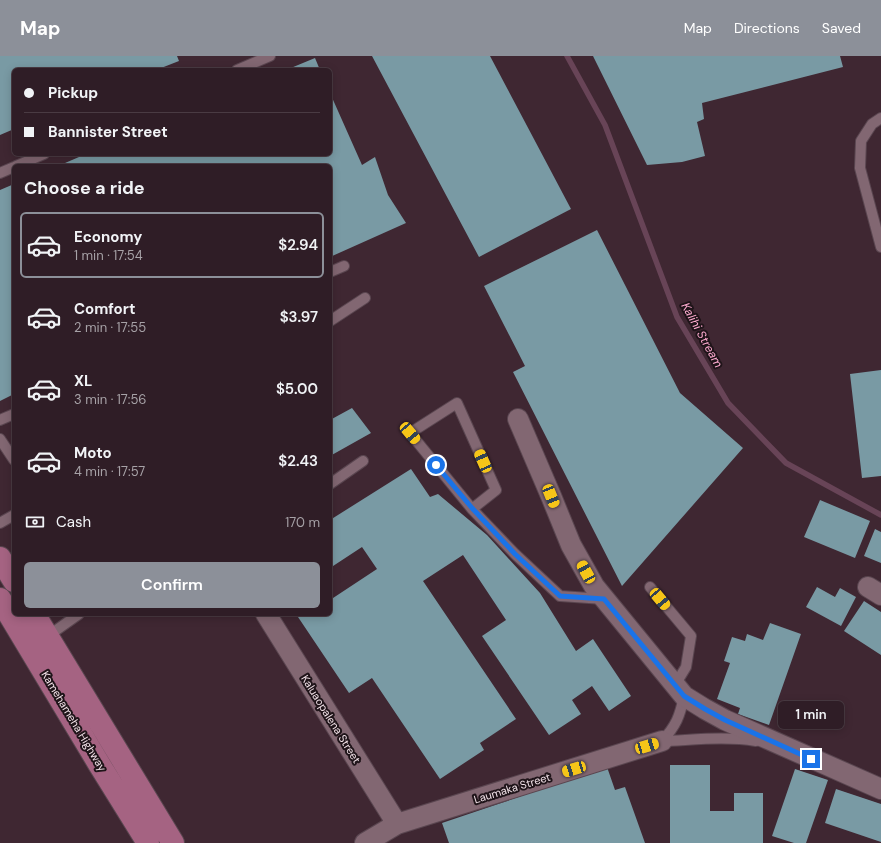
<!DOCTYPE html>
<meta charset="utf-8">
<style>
:root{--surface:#2f1d26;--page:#3b2a32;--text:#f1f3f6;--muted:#a7a2a7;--line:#4a3b43;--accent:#8c9099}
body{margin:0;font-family:"DM Sans",sans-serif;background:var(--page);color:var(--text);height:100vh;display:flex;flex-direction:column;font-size:15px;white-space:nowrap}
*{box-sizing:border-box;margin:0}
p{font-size:13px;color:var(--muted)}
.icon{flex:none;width:22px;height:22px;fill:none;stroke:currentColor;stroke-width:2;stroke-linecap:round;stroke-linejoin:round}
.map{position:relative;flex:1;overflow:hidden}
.details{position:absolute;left:12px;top:108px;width:320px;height:452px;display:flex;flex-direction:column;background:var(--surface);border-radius:6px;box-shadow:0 2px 10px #0003,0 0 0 1px var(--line)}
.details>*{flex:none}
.guide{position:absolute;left:12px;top:12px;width:320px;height:88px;border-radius:6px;box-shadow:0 2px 10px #0003,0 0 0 1px var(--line);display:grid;align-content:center;height:88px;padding:0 12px;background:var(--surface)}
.end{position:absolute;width:18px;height:18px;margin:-9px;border:5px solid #1a73e8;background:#fff;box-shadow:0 0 0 2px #fff}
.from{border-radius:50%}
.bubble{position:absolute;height:28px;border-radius:6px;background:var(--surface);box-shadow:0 2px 10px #0003,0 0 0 1px var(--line);font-size:13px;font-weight:600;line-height:28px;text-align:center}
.car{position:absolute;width:12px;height:24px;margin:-12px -6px;border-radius:5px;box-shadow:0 0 3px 1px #0007;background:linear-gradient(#f5c518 24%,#345 0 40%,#f5c518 0 76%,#345 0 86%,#f5c518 0)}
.guide b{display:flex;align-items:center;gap:14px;height:38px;font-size:15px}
.guide b+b{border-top:1px solid var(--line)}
.guide i{width:10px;height:10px;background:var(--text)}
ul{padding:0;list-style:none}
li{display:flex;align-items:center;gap:12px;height:66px;margin:0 8px 6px;padding:0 4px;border:2px solid transparent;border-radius:6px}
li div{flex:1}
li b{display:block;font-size:15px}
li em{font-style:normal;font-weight:600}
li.current{border-color:var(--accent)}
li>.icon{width:36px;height:36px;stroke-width:1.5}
h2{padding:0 12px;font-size:18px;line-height:48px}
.pay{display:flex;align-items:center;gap:10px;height:44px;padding:0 12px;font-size:15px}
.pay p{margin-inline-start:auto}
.action{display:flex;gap:8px;margin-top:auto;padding:8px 12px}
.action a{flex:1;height:46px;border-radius:6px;background:var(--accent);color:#fff;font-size:16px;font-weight:600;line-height:46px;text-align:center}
header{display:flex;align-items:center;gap:24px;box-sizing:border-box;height:56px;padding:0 20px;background:var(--accent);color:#fff}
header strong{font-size:19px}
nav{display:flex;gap:22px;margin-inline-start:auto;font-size:14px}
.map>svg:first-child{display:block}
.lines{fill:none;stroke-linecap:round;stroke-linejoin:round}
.stream{stroke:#684457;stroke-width:5.5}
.building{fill:#799aa4}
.lane-casing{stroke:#5a4650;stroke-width:12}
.street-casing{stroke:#5a4650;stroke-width:22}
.primary-casing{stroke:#5a4650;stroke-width:24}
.lane{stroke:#826772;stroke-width:10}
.street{stroke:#826772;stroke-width:20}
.primary{stroke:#a56382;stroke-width:22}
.route{stroke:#1a73e8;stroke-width:5}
.labels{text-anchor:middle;stroke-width:4;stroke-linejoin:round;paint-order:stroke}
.street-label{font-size:11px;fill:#f2e2e8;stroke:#1f1419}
.water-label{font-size:12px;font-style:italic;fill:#fdaacf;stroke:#1f1419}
</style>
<header>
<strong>Map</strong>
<nav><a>Map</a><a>Directions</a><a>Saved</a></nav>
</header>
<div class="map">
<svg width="881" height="787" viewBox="0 0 881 787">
<rect width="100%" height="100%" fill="#3f2732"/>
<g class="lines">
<path class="stream" d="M567 0 605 69 677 261 728 347 786 407 881 459"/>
</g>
<path class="building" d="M0 0H177L179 5 156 14H14V73L0 79Z
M372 0H490L571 153 479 201Z
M593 0H840L843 11 702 47 704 63 697 66 705 100 682 106 647 109Z
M315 2 320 14H286Z
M330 37 362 109 375 101 388 139 406 167 330 201V110H58L86 98H330Z
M14 128V338L0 345V134Z
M597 174 680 337 743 392 622 530 513 316 525 310 484 230Z
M881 314V420L862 422 850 318Z
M352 352 371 377 330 400V364Z
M411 413 430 441 438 438 487 479 540 537 576 595 593 583 631 640 609 655 592 630 572 644 581 658 549 679 482 580 506 564 463 499 423 525 516 663 480 687 484 694 440 723 372 622 349 637 298 561 303 558H330V544L377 513 362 491 330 512V464Z
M820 444 870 465 855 502 804 481Z
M875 473 881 476V507L864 500Z
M817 531 835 541 840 532 856 541 841 570 806 551Z
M864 545 881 556V599L844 575Z
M770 567 801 578 769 669 738 658 740 652 717 643 730 607 724 605 732 581 745 585 747 578 763 584Z
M670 709H710V755H734V737H763V787H670Z
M607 711 615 734 625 731 645 787H449L442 767Z
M795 713 828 724 806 787H794L772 780Z
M836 733 881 748V786L825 767Z"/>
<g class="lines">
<g class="lane-casing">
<path id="lane" d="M237 14 270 0
M881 62 872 68 861 85 860 112 881 191
M16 110 44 98
M0 117 14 111
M330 216 344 210
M330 265 365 242
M0 364 14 358
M0 383 14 404
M330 428 363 405
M472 453 496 434 457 347 410 377 472 453 515 498 560 540 604 543
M0 467 14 459
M650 531 691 580 686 611 675 629
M48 580 79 558
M662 685C693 684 725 680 756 685
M662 685C676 670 680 660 684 640"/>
</g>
<g class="street-casing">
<path id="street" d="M518 363 551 440 571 489 594 530 684 640 705 653 725 664 881 733
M868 531 881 539
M266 558 397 768
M365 787 397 768 662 685"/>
</g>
<g class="primary-casing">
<path id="primary" d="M0 502 14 525
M0 543 99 708 148 787
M34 558 173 787"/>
</g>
<use href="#lane" class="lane"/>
<use href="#street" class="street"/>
<use href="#primary" class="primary"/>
</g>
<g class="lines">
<path class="route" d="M436 409 472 452 515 498 560 540 604 543 684 640 705 653 725 664 811 703"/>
</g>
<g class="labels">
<g class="street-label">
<text transform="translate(331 663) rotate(58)" y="4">Kaluaopalena Street</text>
<text transform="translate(74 665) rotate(59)" y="4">Kamehameha Highway</text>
<text transform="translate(512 732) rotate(-17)" y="4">Laumaka Street</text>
</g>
<g class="water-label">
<text transform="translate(702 279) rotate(61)" y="4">Kalihi Stream</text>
</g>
</g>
</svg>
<i class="end from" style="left:436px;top:409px"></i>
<i class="end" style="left:811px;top:703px"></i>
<div class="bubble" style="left:778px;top:645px;width:66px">1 min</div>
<i class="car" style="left:410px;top:377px;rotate:140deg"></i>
<i class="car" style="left:483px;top:405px;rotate:336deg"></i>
<i class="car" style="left:551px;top:440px;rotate:158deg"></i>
<i class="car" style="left:586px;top:516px;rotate:331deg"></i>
<i class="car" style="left:660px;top:543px;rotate:140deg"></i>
<i class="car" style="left:647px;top:690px;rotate:73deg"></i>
<i class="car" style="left:574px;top:713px;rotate:253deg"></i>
<div class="guide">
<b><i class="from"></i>Pickup</b>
<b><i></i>Bannister Street</b>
</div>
<section class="details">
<h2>Choose a ride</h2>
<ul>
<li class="current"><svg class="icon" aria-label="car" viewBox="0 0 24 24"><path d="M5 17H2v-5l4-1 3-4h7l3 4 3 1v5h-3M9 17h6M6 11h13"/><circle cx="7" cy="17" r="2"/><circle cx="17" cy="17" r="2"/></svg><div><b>Economy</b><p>1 min · 17:54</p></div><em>$2.94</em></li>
<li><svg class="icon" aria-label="car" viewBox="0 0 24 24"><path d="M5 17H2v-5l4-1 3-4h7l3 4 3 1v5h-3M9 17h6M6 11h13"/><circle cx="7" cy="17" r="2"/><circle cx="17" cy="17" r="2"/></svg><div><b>Comfort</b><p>2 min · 17:55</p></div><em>$3.97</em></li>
<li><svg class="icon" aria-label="car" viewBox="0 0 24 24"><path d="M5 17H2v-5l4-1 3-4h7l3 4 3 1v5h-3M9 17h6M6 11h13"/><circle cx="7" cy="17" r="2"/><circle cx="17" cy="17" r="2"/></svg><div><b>XL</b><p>3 min · 17:56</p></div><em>$5.00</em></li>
<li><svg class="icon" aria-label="car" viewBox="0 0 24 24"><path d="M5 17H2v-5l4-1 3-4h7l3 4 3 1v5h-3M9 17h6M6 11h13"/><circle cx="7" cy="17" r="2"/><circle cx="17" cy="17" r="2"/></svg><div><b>Moto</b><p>4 min · 17:57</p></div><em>$2.43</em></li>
</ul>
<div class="pay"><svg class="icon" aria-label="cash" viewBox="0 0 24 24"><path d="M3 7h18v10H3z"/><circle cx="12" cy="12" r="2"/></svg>Cash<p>170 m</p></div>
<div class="action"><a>Confirm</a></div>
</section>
</div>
